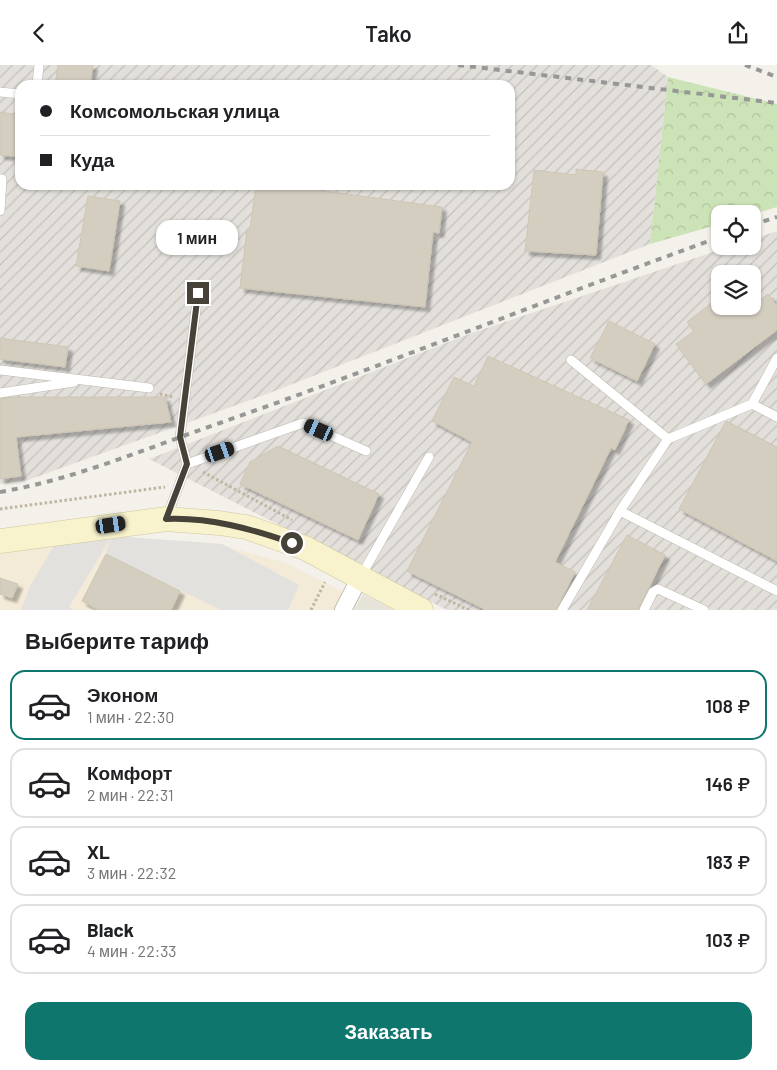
<!DOCTYPE html>
<html lang="ru">
<meta charset="utf-8">
<style>
:root{--surface:#fff;--page:#f6f6f6;--text:#202124;--muted:#757577;--line:#e0e0e0;--accent:#0f766e}
body{margin:0;font-family:Barlow,sans-serif;background:var(--page);color:var(--text);height:100vh;display:flex;flex-direction:column;font-size:19px;white-space:nowrap}
*{box-sizing:border-box;margin:0}
p{font-size:16px;color:var(--muted)}
.icon{flex:none;width:28px;height:28px;fill:none;stroke:currentColor;stroke-width:2;stroke-linecap:round;stroke-linejoin:round}
.map{position:relative;height:545px;overflow:hidden}
.sheet{display:flex;flex-direction:column;background:var(--surface);flex:1}
.sheet>*{flex:none}
.hud{position:absolute;left:15px;top:15px;width:500px;height:110px;border-radius:15px;box-shadow:0 1px 4px #0004;display:grid;align-content:center;height:110px;padding:0 25px;background:var(--surface)}
.fabs{position:absolute;left:711px;top:140px;display:grid;gap:10px}
.fabs a{display:grid;place-items:center;width:50px;height:50px;border-radius:10px;background:var(--surface);box-shadow:0 1px 4px #0004;font-size:25px}
.end{position:absolute;width:22px;height:22px;margin:-11px;border:6px solid #464238;background:#fff;box-shadow:0 0 0 2px #fff}
.from{border-radius:50%}
.bubble{position:absolute;height:35px;border-radius:15px;background:var(--surface);box-shadow:0 1px 4px #0004;font-size:16px;font-weight:600;line-height:35px;text-align:center}
.car{position:absolute;width:15px;height:30px;margin:-15px -8px;border-radius:6px;box-shadow:0 0 4px 1px #0007;background:linear-gradient(#222 24%,#8ab4d8 0 40%,#222 0 76%,#8ab4d8 0 86%,#222 0)}
.hud b{display:flex;align-items:center;gap:18px;height:48px;font-size:19px}
.hud b+b{border-top:1px solid var(--line)}
.hud i{width:12px;height:12px;background:var(--text)}
ul{padding:0;list-style:none}
li{display:flex;align-items:center;gap:15px;height:70px;margin:0 10px 8px;padding:0 15px;border:2px solid var(--line);border-radius:15px}
li div{flex:1}
li b{display:block;font-size:19px}
li em{font-style:normal;font-weight:600}
li.active{border-color:var(--accent)}
li>.icon{width:45px;height:45px;stroke-width:1.5}
h2{padding:0 25px;font-size:22px;line-height:60px}
.cta{display:flex;gap:10px;margin-top:auto;padding:10px 25px}
.cta a{flex:1;height:58px;border-radius:15px;background:var(--accent);color:#fff;font-size:20px;font-weight:600;line-height:58px;text-align:center}
header{display:flex;justify-content:space-between;align-items:center;height:65px;padding:0 25px;background:var(--surface);font-size:22px;font-weight:600}
.map>svg:first-child{display:block}
.residential{fill:#e6e3d8}
.commercial{fill:#f3ead7}
.industrial{fill:url(#industrial-furrows);fill-rule:evenodd}
.forest{fill:url(#forest-crowns)}
.parking{fill:#e2e1de}
.building{fill:#d4cec0;stroke:#cec6b4;filter:url(#shadow)}
.lines{fill:none;stroke-linecap:round;stroke-linejoin:round}
.lane-casing{stroke:#beb9ad;stroke-width:10}
.street-casing{stroke:#beb9ad;stroke-width:18}
.secondary-casing{stroke:#cec69e;stroke-width:25}
.path{stroke:#beb6a0;stroke-width:3;stroke-dasharray:2.5 2.5;stroke-linecap:butt}
.lane{stroke:#fff;stroke-width:9}
.street{stroke:#fff;stroke-width:16}
.secondary{stroke:#f9f3cd;stroke-width:24}
.rail{stroke:#979797;stroke-width:4;stroke-dasharray:6 6;stroke-linecap:butt}
.route{stroke:#464238;stroke-width:6}
</style>
<header><svg class="icon" aria-label="back" viewBox="0 0 24 24"><path d="M15 5l-7 7 7 7"/></svg>Tako<svg class="icon" aria-label="share" viewBox="0 0 24 24"><path d="M12 15V3M7 8l5-5 5 5M5 13v7h14v-7"/></svg></header>
<div class="map">
<svg width="777" height="545" viewBox="0 0 777 545">
<defs>
<pattern id="industrial-furrows" width="10" height="10" patternUnits="userSpaceOnUse" patternTransform="scale(1.25)"><rect width="10" height="10" fill="#e3e0db"/><path d="M-1 1l2-2M0 10L10 0M9 11l2-2" fill="none" stroke="#c4c1bd"/></pattern>
<pattern id="forest-crowns" width="20" height="18" patternUnits="userSpaceOnUse" patternTransform="scale(1.25)"><rect width="20" height="18" fill="#cbe3b7"/><path d="M2 6a3 3 0 1 1 6 0M12 15a3 3 0 1 1 6 0" fill="none" stroke="#b0c49e"/></pattern>
<filter id="shadow"><feDropShadow dx="4.5" dy="4.5" stdDeviation="1" flood-color="#0004"/></filter>
</defs>
<rect width="100%" height="100%" fill="#f3f1ea"/>
<path class="residential" d="M363 529 394 545H354Z"/>
<path class="commercial" d="M99 470 217 479 286 498 349 530 341 545H0V485Z"/>
<path class="industrial" d="M0 0H651L668 12 650 179 267 329 28 415 0 419ZM20 20H510V120H20Z
M777 166V545H447L149 394 469 269 731 181H752L753 174ZM720 209H752V241H720Z"/>
<path class="forest" d="M668 12 777 39V142L753 149H720V159L650 179Z"/>
<path class="parking" d="M112 471 222 479 299 520 288 545H221L106 489 110 474 69 542 74 545H21L30 521 55 479Z"/>
<path class="building" d="M58 0H93L90 20H55Z
M0 47 20 50V92L0 90Z
M576 104 603 107 596 190 525 186 534 105 576 110Z
M256 120H280L442 142 439 168 433 167 425 242 240 223 247 164H250Z
M88 131 120 136 109 206 76 201Z
M768 229 777 241V265L706 319 676 279 694 266 687 257 714 236 719 241H752Z
M609 256 655 279 637 316 590 293Z
M0 273 68 282 65 302 0 294Z
M488 291 629 355 615 385 611 383 555 497 575 507 556 545H486L407 506 472 377 432 356 454 312 474 321Z
M13 332H165L171 357 16 372 21 411 0 414V334Z
M726 356 777 382V496L679 444Z
M278 381 379 429 358 475 240 419 250 397Z
M627 470 665 490 638 545H587Z
M106 489 180 526 171 545H99L82 536Z
M0 513 18 519 12 533 0 529Z"/>
<g class="lines">
<g class="lane-casing">
<path id="lane" d="M37 20 39 0
M0 27 20 29
M0 114H2L0 146
M777 293 752 339 668 374 620 446 777 526
M571 295 668 374
M0 305 149 323
M0 328 74 317
M752 339 777 352
M187 399 303 358 366 386
M166 454 187 399 180 372 198 228
M361 511 429 392
M562 545 620 446
M644 545 653 527 658 524 704 545"/>
</g>
<g class="street-casing">
<path id="street" d="M343 545 360 512"/>
</g>
<g class="secondary-casing">
<path id="secondary" d="M0 476 166 454 219 458 246 462 305 483 421 545"/>
</g>
<path class="path" d="M160 329 173 332
M203 407 292 455
M0 444 165 422
M435 529 469 545
M311 545 325 517"/>
<use href="#lane" class="lane"/>
<use href="#street" class="street"/>
<use href="#secondary" class="secondary"/>
<path class="rail" d="M458 0 777 38
M745 0 777 12
M752 160 777 152
M0 427C76 414 147 383 220 358 388 299 553 232 720 172"/>
</g>
<g class="lines">
<path class="route" d="M198 228 180 372 187 399 166 454C209 452 252 464 292 478"/>
</g>
</svg>
<div class="fabs">
<a><svg class="icon" aria-label="locate" viewBox="0 0 24 24"><circle cx="12" cy="12" r="6"/><path d="M12 2v4M12 18v4M2 12h4M18 12h4"/></svg></a>
<a><svg class="icon" aria-label="layers" viewBox="0 0 24 24"><path d="M12 4l9 5-9 5-9-5zM3 14l9 5 9-5"/></svg></a>
</div>
<i class="end from" style="left:292px;top:478px"></i>
<i class="end" style="left:198px;top:228px"></i>
<div class="bubble" style="left:156px;top:155px;width:82px">1 мин</div>
<i class="car" style="left:319px;top:365px;rotate:294deg"></i>
<i class="car" style="left:220px;top:387px;rotate:71deg"></i>
<i class="car" style="left:111px;top:460px;rotate:81deg"></i>
<div class="hud">
<b><i class="from"></i>Комсомольская улица</b>
<b><i></i>Куда</b>
</div>
</div>
<section class="sheet">
<h2>Выберите тариф</h2>
<ul>
<li class="active"><svg class="icon" aria-label="car" viewBox="0 0 24 24"><path d="M5 17H2v-5l4-1 3-4h7l3 4 3 1v5h-3M9 17h6M6 11h13"/><circle cx="7" cy="17" r="2"/><circle cx="17" cy="17" r="2"/></svg><div><b>Эконом</b><p>1 мин · 22:30</p></div><em>108 ₽</em></li>
<li><svg class="icon" aria-label="car" viewBox="0 0 24 24"><path d="M5 17H2v-5l4-1 3-4h7l3 4 3 1v5h-3M9 17h6M6 11h13"/><circle cx="7" cy="17" r="2"/><circle cx="17" cy="17" r="2"/></svg><div><b>Комфорт</b><p>2 мин · 22:31</p></div><em>146 ₽</em></li>
<li><svg class="icon" aria-label="car" viewBox="0 0 24 24"><path d="M5 17H2v-5l4-1 3-4h7l3 4 3 1v5h-3M9 17h6M6 11h13"/><circle cx="7" cy="17" r="2"/><circle cx="17" cy="17" r="2"/></svg><div><b>XL</b><p>3 мин · 22:32</p></div><em>183 ₽</em></li>
<li><svg class="icon" aria-label="car" viewBox="0 0 24 24"><path d="M5 17H2v-5l4-1 3-4h7l3 4 3 1v5h-3M9 17h6M6 11h13"/><circle cx="7" cy="17" r="2"/><circle cx="17" cy="17" r="2"/></svg><div><b>Black</b><p>4 мин · 22:33</p></div><em>103 ₽</em></li>
</ul>
<div class="cta"><a>Заказать</a></div>
</section>
